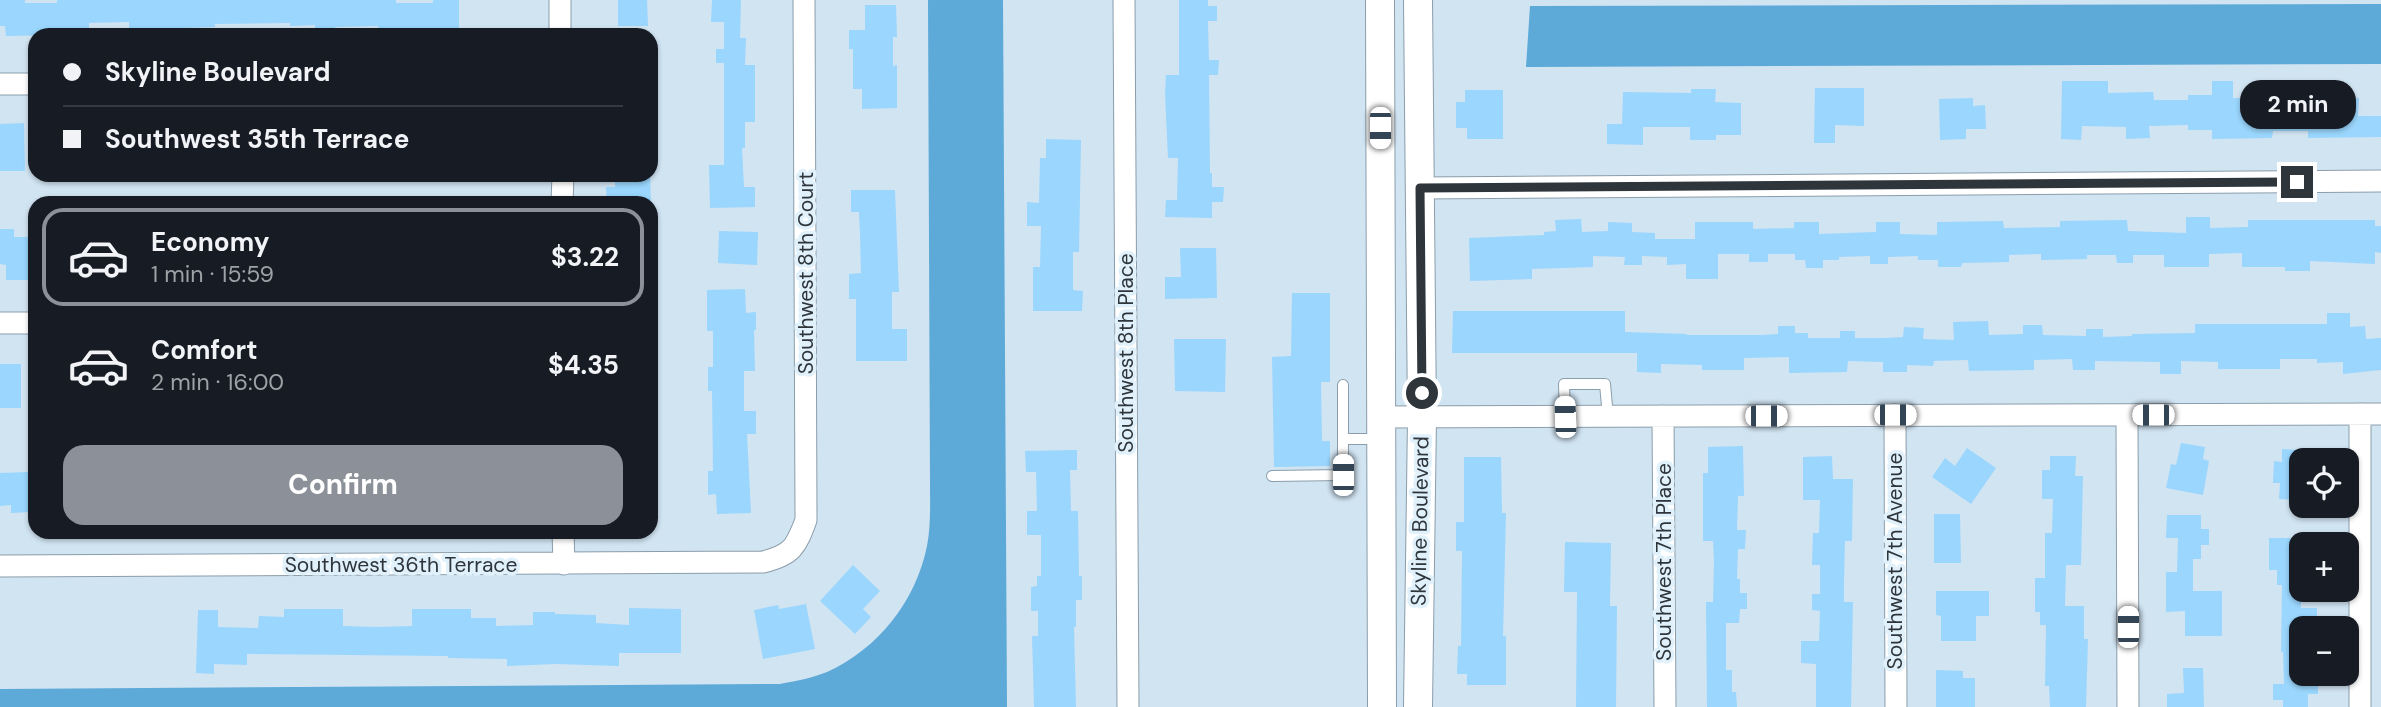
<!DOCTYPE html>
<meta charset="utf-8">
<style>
:root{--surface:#171b24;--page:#20242c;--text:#f1f3f6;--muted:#9ea1a6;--line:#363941;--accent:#8c9099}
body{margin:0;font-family:"DM Sans",sans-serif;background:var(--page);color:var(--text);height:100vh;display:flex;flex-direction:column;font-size:26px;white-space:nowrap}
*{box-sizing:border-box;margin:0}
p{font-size:23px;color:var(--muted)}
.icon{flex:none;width:38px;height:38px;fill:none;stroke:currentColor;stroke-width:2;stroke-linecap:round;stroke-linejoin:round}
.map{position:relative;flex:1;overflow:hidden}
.sheet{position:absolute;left:28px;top:196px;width:630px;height:343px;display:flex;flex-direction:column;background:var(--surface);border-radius:21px;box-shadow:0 2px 5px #0004}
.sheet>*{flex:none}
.guide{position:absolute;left:28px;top:28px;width:630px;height:154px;border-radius:21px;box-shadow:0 2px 5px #0004;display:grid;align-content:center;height:154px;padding:0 35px;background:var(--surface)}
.controls{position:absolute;left:2289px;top:448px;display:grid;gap:14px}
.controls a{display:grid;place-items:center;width:70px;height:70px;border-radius:14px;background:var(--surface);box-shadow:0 2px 5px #0004;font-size:35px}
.end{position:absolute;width:32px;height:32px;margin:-16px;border:9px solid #2e353b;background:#fff;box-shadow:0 0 0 4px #fff}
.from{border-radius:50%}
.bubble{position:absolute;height:49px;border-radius:21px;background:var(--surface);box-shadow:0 2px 5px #0004;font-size:23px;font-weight:700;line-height:49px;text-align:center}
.car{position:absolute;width:21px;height:42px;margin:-21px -10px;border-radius:9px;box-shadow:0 0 5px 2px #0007;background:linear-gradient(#fff 24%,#345 0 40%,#fff 0 76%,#345 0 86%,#fff 0)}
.guide b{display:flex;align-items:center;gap:24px;height:66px;font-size:26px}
.guide b+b{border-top:2px solid var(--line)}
.guide i{width:18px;height:18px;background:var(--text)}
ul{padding:12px 0 0;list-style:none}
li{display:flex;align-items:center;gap:21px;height:98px;margin:0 14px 10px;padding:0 21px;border:4px solid transparent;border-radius:21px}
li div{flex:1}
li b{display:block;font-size:26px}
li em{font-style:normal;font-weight:700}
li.selected{border-color:var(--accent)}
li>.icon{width:63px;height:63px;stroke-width:1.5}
.primary-button{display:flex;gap:14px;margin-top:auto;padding:14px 35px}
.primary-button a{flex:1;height:80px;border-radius:21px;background:var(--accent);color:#fff;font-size:28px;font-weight:700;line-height:80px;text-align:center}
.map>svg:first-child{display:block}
.water{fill:#5da9d8}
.building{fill:#9ad6fd}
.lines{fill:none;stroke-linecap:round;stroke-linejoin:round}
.lane-casing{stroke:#8b9daa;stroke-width:12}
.street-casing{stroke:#8b9daa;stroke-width:23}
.secondary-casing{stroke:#8b9daa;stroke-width:30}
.lane{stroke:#fff;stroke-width:10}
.street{stroke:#fff;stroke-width:21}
.secondary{stroke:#fff;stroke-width:28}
.route{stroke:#2e353b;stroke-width:9}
.labels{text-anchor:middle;stroke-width:7;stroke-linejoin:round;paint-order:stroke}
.street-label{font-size:21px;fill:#2e353b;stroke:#e1f1fc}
</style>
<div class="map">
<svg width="2381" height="707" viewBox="0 0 2381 707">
<rect width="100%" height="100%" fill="#d1e4f2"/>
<path class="water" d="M928 0H1003L1007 707H0V689L780 684C796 681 812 678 827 672 878 649 916 601 927 546 931 526 930 503 930 482Z
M2381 4V64L1526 67 1530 6Z"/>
<path class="building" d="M0 0H25V3H57V0H396V3H433V0H459V33L378 32V26L335 27V35H315V25L290 26V23L215 24V27L184 28 185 34 129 33V22L89 23V30H63V35L6 36 5 26H0Z
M618 0H647L648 26H618Z
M712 0H741L740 38H746L745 65H755V122H745V148H742L744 187H755V207L710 208 709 165H724V63H716V49H724V22H711Z
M1179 0H1208V6H1217V21H1208L1209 60H1219L1218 75H1209L1210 173H1212V187H1224L1223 202H1212V218L1165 217 1166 200H1177L1178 158H1168L1165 94 1166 75H1179Z
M865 5H896L897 37H893V66L897 65V108L862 109V89H853V49H849V30H865Z
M2062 81H2108V93L2153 92 2154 100H2188V95H2212V81H2233V98L2309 99V88L2336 89V98H2359L2358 116H2381V137L2308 138V131H2273L2272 138 2212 139V130H2188V125L2149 126 2150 138 2126 139V127L2082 126 2081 140 2061 139Z
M1815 88H1864V126L1835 125V143H1814Z
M1691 89H1716L1715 102 1741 103V135H1716V140H1690V127H1643V145L1607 144V124H1622L1623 92 1691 93Z
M1465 90H1503V139H1467V128H1456V102H1465Z
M1973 98V106L1985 105 1986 129H1966V139L1940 140 1939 99Z
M24 123 25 171H0V124Z
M1046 139 1081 140 1079 252H1073V290L1083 291 1082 311H1033V267H1040L1041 226H1027V202L1039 203 1040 158H1046Z
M615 175H650L651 203H607L606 187H615Z
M851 190H895L899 292H892V329H907V361H856V299H849V274L861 273 860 233 859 212H851Z
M2186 217H2210V228L2248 227V220H2375V226H2381V253L2375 252V264L2310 261V271H2285V267H2242V253L2209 254V267H2164V255H2133V263H2117L2116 255H2087V259L2041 260V254L2009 255V262L1962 263 1961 267H1938V260H1918V256L1888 257V264H1870V256L1839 257V260H1823V268H1806L1805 260H1795V254H1768V262H1749V254H1718V279H1686V264L1667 265V257L1642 256V265H1624L1625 257 1593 256V267L1532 269V279L1470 281 1469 238 1544 235V232L1556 231 1555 220 1581 219 1582 232 1608 231V222L1632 223V232L1655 233V239H1695V222H1753V229L1794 228V222H1819V234L1876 232V222H1900V234L1937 235V222L2003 221 2004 228 2060 227V221L2127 220 2128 231 2186 233Z
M0 229H14V237H29V280H6V265L0 264Z
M719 231 758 232 757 265 718 263Z
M1180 248H1216L1217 298 1165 299V277H1181Z
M745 289 746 313 756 312V330H754L755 371H744V411H756V434H747L751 513 717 514 716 494 708 495V471H713L712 391H708V367H713V331H707V290Z
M1292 293H1330V382H1321L1322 441H1330V466L1274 467 1272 357 1291 356Z
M1453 311H1625V332L1687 334 1686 335H1762L1778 334V326H1795V333H1808V338H1840V331H1855V338H1884L1903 337 1904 327 1924 328 1923 339 1954 340 1953 322 1988 321 1989 335 2023 334V325H2042L2043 335 2086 336V329H2103V337L2132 336V334L2195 333V324H2327V313H2350V327L2365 326 2366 339 2381 338V370L2343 374V362L2317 363V359H2280V369H2218V362L2181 361V374H2160V362L2095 361V370H2073L2072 359 2034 360V370L1969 371 1968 360 1934 361 1933 366 1907 365V372H1883V362L1848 361 1847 372 1789 373V357L1744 358V370H1702V365L1661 364V373L1637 372V353H1452Z
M1174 339H1226L1225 392 1175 391Z
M0 364H21V408H0Z
M2181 443 2205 447 2203 459 2209 461 2203 495 2166 488 2171 464 2176 465Z
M1743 446 1744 496H1738L1737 530H1746L1745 549H1738L1737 579H1740V593H1747V609H1740L1739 623H1726V670H1732V692H1736L1737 707H1707L1706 602H1713L1714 561 1713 541H1703V473H1708V447Z
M1967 448 1996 468 1971 504 1932 477 1945 458 1955 466Z
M2282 449 2301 450V500L2279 499 2280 483H2273L2274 461 2282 462Z
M1077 450V470H1070L1071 511H1078L1079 576H1082V600H1076V627H1074L1076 707H1034L1032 636H1038V611H1031V587L1037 586V576H1041V535H1027V511H1037L1036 472H1026L1025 451Z
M1832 456 1833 479H1853L1852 541H1845L1844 581V602H1853L1851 707H1816V664L1801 663V641H1819L1820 611 1812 610V594H1820V565H1812L1813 533H1819L1820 500H1803V457Z
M2050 456H2076L2075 476H2083L2081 565H2066L2065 606H2084V639H2088L2086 707H2050L2049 686H2045L2046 625H2040V612H2035V578H2045V533H2052L2053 499H2042V470H2050Z
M1464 457H1501L1502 513H1506L1503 636H1506V685H1467V674H1457L1458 646H1461L1462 551H1456V522H1464Z
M29 472 30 512 11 513V505L0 506V473Z
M1934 514H1960L1961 563H1934Z
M2167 515H2201V529H2209V545H2201V559H2193V591H2222V636H2185V611L2166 612V572H2177L2178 538H2166Z
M2269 538H2301V608H2317V628H2301V674H2318V694H2308V707H2283V700H2273V684H2284L2283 652H2281L2282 585H2277V570H2269Z
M1565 542 1611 543 1610 606H1617L1616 707H1576L1577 592H1564Z
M853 565 880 591 863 609 871 617 855 634 820 601Z
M1936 591H1989V616H1976V641H1941V616L1936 615Z
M806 604 815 649 763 659 754 610 778 605 779 609Z
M629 608 681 609V653H619V666L556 664 507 666V659L448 658V656L247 654V665L214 664V674L196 673 198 610H218V627L258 628 259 616 284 617V609H343V626L377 627 412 626V609H471V618H496V626L533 625V612H555V614L596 615V623L629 625Z
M2183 668H2203L2204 707H2167V694L2184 693Z
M1936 670 1963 671V678H1975V707H1936Z"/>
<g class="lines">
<g class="lane-casing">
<path id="lane" d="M1343 385V439
M1565 417 1564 384H1605L1608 417
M1272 476 1343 475V439H1381"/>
</g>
<g class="street-casing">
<path id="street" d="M560 0V35
M1124 0 1128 707
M0 84H35
M1420 188 2381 181
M562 203 563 175
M0 323H35
M2360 414V707
M1895 415 1896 707
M2127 415 2128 707
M1663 416 1665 707
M1381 417 2381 414
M563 532 564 564
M0 566 763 562C792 555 796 547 806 520L804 0"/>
</g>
<g class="secondary-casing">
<path id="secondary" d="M1380 0 1382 707
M1418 707 1422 418 1418 0"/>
</g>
<use href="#lane" class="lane"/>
<use href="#street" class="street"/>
<use href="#secondary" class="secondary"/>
</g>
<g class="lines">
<path class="route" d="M1422 393 1420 188 2297 182"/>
</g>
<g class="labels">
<g class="street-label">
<text transform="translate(806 273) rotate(-90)" y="7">Southwest 8th Court</text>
<text transform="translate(1126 353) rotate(-90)" y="7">Southwest 8th Place</text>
<text transform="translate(1420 521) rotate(-89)" y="7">Skyline Boulevard</text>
<text transform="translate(1895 561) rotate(-90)" y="7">Southwest 7th Avenue</text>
<text transform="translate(1664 562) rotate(-90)" y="7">Southwest 7th Place</text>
<text x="401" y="572">Southwest 36th Terrace</text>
</g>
</g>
</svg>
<div class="controls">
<a><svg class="icon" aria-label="locate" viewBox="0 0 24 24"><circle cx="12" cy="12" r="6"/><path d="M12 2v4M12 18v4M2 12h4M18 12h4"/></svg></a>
<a>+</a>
<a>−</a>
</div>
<i class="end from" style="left:1422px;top:393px"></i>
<i class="end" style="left:2297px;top:182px"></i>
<div class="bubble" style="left:2240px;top:80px;width:116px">2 min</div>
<i class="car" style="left:1380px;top:128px;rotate:180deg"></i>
<i class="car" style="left:1895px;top:415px;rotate:90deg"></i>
<i class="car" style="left:2153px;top:415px;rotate:270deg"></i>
<i class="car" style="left:1766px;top:416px;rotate:90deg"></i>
<i class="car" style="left:1565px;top:417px;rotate:358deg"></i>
<i class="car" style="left:1343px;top:475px;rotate:0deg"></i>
<i class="car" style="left:2128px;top:627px;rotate:0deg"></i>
<div class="guide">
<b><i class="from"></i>Skyline Boulevard</b>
<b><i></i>Southwest 35th Terrace</b>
</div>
<section class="sheet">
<ul>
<li class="selected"><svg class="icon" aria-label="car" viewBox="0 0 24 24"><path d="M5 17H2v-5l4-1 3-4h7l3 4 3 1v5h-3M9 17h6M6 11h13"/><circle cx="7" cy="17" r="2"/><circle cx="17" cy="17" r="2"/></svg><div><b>Economy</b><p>1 min · 15:59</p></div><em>$3.22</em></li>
<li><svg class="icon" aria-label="car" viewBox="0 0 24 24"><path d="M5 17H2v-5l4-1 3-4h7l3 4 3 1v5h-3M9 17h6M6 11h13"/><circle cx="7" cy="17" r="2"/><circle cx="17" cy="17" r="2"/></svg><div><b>Comfort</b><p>2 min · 16:00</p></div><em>$4.35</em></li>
</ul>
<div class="primary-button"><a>Confirm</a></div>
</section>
</div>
